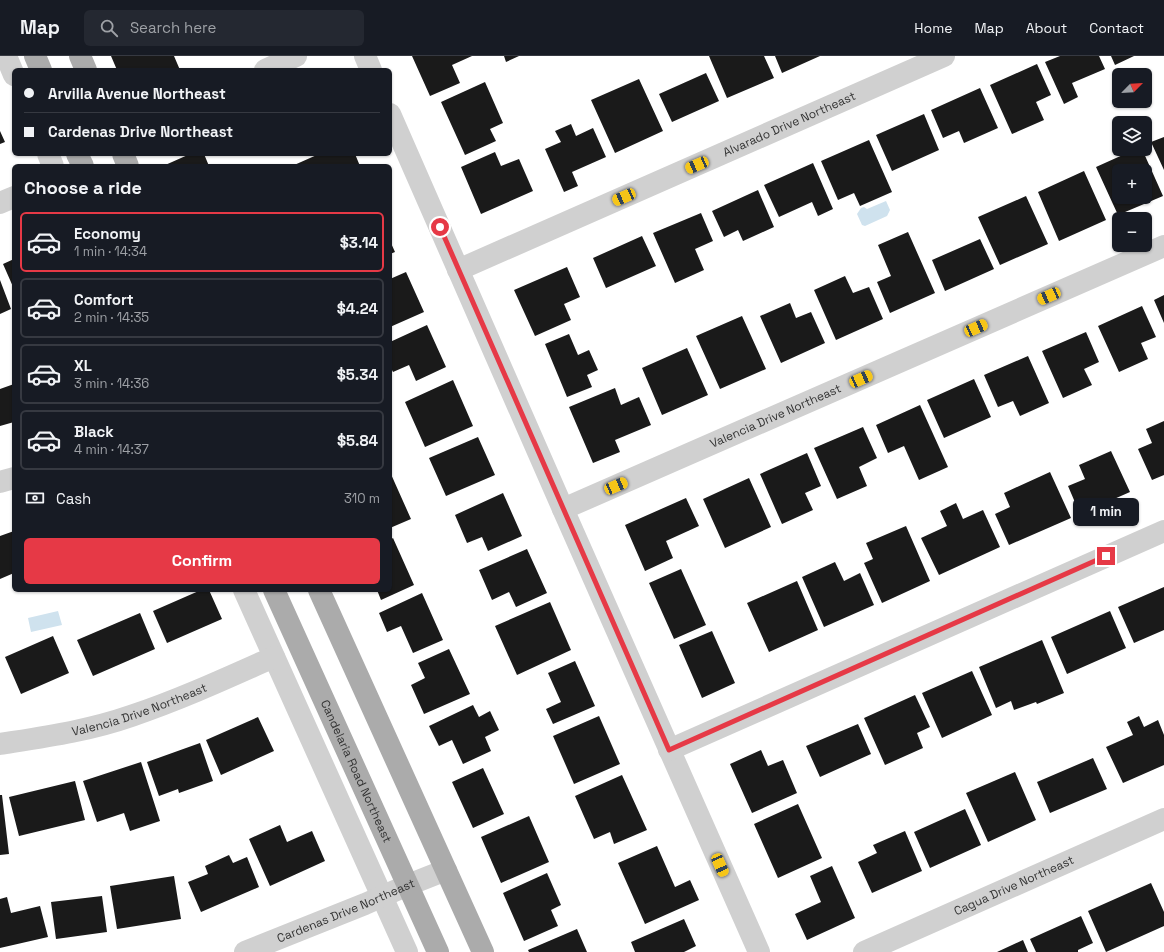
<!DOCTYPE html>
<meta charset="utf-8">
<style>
:root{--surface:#171b24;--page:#242831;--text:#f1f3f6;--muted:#9ea1a6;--line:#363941;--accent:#e63946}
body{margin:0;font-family:"Space Grotesk",sans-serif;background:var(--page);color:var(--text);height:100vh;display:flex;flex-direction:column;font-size:15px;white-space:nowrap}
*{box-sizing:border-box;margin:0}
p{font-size:13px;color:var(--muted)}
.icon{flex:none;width:22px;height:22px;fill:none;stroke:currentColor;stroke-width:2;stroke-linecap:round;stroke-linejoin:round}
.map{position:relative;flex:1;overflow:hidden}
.sheet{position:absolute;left:12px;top:108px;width:380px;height:428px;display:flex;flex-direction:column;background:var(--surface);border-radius:6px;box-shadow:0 1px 3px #0004}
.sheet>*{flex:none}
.hud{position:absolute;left:12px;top:12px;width:380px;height:88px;border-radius:6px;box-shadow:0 1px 3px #0004;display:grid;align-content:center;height:88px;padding:0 12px;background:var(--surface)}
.needle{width:26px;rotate:66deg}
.fabs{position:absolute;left:1112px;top:12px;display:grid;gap:8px}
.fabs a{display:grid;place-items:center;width:40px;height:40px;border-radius:6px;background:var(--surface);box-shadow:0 1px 3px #0004;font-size:20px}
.end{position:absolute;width:18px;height:18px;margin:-9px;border:5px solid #e63946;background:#fff;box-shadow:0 0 0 2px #fff}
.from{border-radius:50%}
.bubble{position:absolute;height:28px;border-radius:6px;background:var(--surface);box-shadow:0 1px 3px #0004;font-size:13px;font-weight:600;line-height:28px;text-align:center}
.car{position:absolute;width:12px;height:24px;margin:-12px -6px;border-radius:5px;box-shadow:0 0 3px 1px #0007;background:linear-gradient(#f5c518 24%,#345 0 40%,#f5c518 0 76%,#345 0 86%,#f5c518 0)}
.hud b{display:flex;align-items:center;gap:14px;height:38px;font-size:15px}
.hud b+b{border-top:1px solid var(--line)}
.hud i{width:10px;height:10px;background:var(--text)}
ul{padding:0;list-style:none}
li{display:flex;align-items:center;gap:12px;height:60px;margin:0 8px 6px;padding:0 4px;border:2px solid var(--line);border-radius:6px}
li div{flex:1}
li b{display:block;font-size:15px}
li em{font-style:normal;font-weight:600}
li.selected{border-color:var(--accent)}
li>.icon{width:36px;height:36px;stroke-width:1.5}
h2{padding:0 12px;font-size:18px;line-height:48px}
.pay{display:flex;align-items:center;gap:10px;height:44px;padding:0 12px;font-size:15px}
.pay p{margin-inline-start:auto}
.primary-button{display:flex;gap:8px;margin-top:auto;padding:8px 12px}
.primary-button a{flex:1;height:46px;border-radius:6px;background:var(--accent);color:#fff;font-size:16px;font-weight:600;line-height:46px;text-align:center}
header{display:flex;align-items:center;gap:24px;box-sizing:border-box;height:56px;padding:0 20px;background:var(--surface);border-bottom:1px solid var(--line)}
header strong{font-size:19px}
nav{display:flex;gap:22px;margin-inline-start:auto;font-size:14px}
.search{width:280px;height:36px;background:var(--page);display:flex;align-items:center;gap:10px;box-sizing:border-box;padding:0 14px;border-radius:6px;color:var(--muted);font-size:15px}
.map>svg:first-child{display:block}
.water{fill:#cfe2ee}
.building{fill:#1a1a1a;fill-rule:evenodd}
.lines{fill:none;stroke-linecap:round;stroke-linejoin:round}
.minor{stroke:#d0d0d0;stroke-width:22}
.major{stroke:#ababab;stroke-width:22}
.route{stroke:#e63946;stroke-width:5}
.labels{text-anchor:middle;stroke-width:4;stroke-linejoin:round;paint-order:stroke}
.street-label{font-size:12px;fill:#333;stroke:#fff}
</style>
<header>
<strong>Map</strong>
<div class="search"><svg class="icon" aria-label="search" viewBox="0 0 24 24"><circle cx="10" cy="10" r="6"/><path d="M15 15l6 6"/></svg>Search here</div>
<nav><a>Home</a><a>Map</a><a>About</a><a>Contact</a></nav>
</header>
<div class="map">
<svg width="1164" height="896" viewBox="0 0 1164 896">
<rect width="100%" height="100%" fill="#fff"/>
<path class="water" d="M886 145 890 154 887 160 865 170 862 169 857 158 861 152 864 151 867 153Z
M58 555 62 569 31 576 28 562Z"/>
<path class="building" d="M111 0H174L180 14H117Z
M412 0H472L452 9 460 27 430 40Z
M504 0H519L506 6Z
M709 0H764L774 22 727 42Z
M775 0H820L782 17Z
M1060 0H1099L1105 13 1072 27 1078 41 1064 48 1045 6Z
M1111 0H1134L1115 9Z
M1037 8 1051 39 1036 46 1044 64 1012 78 990 29Z
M706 17 719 45 672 66 659 38Z
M639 23 663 75 615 97 591 44Z
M485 26 503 67 490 73 496 85 465 99 441 46Z
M980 32 998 72 964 87 959 75 943 82 931 54Z
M924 58 939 94 892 115 876 79Z
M571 68 576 80 593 72 606 101 572 116 578 130 564 136 545 93 561 86 555 75Z
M0 75 5 86 0 88Z
M1164 81V114L1151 86Z
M869 84 892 136 860 150 854 137 838 144 821 105Z
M1136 93H1142L1163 140 1118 159 1096 111ZM1119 115H1145V141H1119Z
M495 96 501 110 519 103 533 135 481 158 461 111Z
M190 98H204L209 110H163Z
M319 98H355L360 110H292Z
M813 107 833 153 818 160 812 146 779 161 764 129Z
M1084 115 1106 164 1059 185 1038 136Z
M758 134 774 171 743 185 738 174 724 181 712 155Z
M1026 140 1048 188 1000 209 978 161Z
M701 157 713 185 695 193 704 214 675 227 653 177Z
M908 176 935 237 890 257 877 226 891 220 878 189Z
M642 180 656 210 606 232 593 202Z
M980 183 994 213 945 235 932 204Z
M390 185 395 196 390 198Z
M14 203V233L3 208Z
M567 211 580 241 564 248 571 264 535 280 514 234Z
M406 216 424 256 390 271V223Z
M845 220 853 237 869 231 883 263 836 284 814 234Z
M0 224 11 253 0 258Z
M1164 239V267L1154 244Z
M790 247 796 262 811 256 825 287 781 307 760 260Z
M1142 250 1156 281 1141 287 1148 303 1119 316 1098 270Z
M742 260 766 313 720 333 696 280Z
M427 269 446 311 416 325 409 309 393 316 390 310V286Z
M1086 276 1099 306 1084 313 1092 329 1063 342 1042 295Z
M569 278 578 299 589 294 598 314 587 319 592 331 567 341 545 288Z
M687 292 708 339 662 359 642 312Z
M1028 300 1049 347 1020 360 1013 345 998 351 984 319Z
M974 323 991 361 944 382 927 344Z
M453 324 473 370 425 391 405 346Z
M14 328V366L0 370V333Z
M615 332 621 349 639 341 651 369 615 384 620 396 593 407 569 351Z
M920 349 948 411 919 424 904 390 888 397 876 369Z
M1164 365V419L1152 424 1138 393 1152 387 1146 373Z
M863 371 877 402 859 411 867 430 837 443 814 392Z
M478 381 495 419 446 440 429 402Z
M1111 395 1130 436 1080 458 1068 430 1085 423 1079 409Z
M807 397 821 430 805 437 813 454 782 468 760 418Z
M390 416 411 463 390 472Z
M1050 416 1071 462 1009 489 995 458 1010 451 1004 437Z
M749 422 771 471 725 492 703 443Z
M503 437 522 480 488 495 482 481 467 487 455 459Z
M686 442 699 470 666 485 673 502 645 515 625 469Z
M956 447 963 463 983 454 1000 491 939 519 921 482 947 470 940 455Z
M906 470 930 525 882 547 864 507 873 503 866 487Z
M14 475V517L0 523V480Z
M393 482 414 529 381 544 377 534H390V484Z
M527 493 547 537 516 551 509 536 492 544 479 514Z
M835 506 844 525 860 517 874 549 824 571 802 521Z
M681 513 706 569 674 583 649 527Z
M797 525 818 574 769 596 747 547Z
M1164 531V574L1134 587 1118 551Z
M201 534H209L222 563 167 587 153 555Z
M422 537 443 584 413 597 401 570 387 576 379 557Z
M550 546 571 594 517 619 495 570Z
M1110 555 1126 592 1067 618 1051 581Z
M140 557 155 593 93 620 77 584Z
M712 575 735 627 702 642 679 589Z
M53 580 69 617 21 638 5 601Z
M1042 584 1064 637 1037 648 1036 646 1014 654 1011 645 996 652 979 611Z
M449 593 470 638 424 658 411 629 425 622 418 607Z
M575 605 595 650 553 668 546 653 561 646 548 617Z
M972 615 992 659 942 682 922 637Z
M915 639 930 671 917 677 923 692 885 709 864 662Z
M473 649 479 661 490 655 499 674 485 681 491 695 463 708 452 684 439 690 429 670Z
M599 660 620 708 574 728 553 680Z
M1139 660 1144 671 1158 664 1164 679V709L1123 727 1106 691 1133 679 1127 666Z
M258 661 274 695 221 719 206 684Z
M858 668 871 698 820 721 806 690Z
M200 687 213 725 179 737 178 733 159 740 147 706Z
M761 694 768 710 783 704 797 737 752 757 730 708Z
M1093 702 1107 733 1050 757 1037 726Z
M141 706 160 765 130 775 124 757 97 766 83 725Z
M483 712 504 758 473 772 452 726Z
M1015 716 1036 764 988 786 966 737Z
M622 719 647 774 614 788 610 776 594 783 575 740Z
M75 725 85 764 19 780 9 741Z
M0 739H2L9 798 0 799Z
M798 748 822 802 778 822 754 768Z
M965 753 981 789 930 812 914 776Z
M529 760 549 806 501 827 481 781Z
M280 769 287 786 312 775 325 805 270 830 249 783Z
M905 775 922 815 872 837 858 806 877 797 873 789Z
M657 790 675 831 690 824 699 844 645 868 618 807Z
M229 799 233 807 247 801 259 831 201 856 188 826 208 818 205 810Z
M832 810 855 862 807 884 795 858 821 846 810 820Z
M547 817 561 849 551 854 558 870 524 885 503 837Z
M174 820 181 863 117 873 110 830Z
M1151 827 1164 856V870L1106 896 1088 855Z
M102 840 107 876 56 883 51 846Z
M7 841 11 857 40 850 48 881 0 892V843Z
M1081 860 1093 887 1078 894V896H1036L1030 883Z
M684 863 696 890 684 896H635L631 886Z
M577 873 587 896H529L528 894Z
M1023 884 1028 896H997Z"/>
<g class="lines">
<g class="minor">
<path d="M6 0 14 19"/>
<path d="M365 0 371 14"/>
<path d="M265 14 296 0"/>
<path d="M390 58 563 453 759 896"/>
<path d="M48 98 53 110"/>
<path d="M0 147 14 141"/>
<path id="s1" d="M458 214 944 0"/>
<path d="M0 426 14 422"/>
<path id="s2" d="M563 453 1164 190"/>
<path d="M244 534 407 896"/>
<path id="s3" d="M0 688C44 681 88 675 131 660 179 644 227 622 274 601"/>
<path d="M669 694 1164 475"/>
<path id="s4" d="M245 896 365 848 408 829 446 814"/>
<path id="s5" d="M864 896 1164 763"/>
</g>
<g class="major">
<path d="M35 0 41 14"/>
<path d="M80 0 86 14"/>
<path d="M77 98 83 110"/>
<path d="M123 98 128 110"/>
<path id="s6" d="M274 534 438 896"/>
<path d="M319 534 483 896"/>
</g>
</g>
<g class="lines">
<path class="route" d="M440 171 669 694 1106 500"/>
</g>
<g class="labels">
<g class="street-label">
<text dy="4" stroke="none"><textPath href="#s1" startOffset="362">Alvarado Drive Northeast</textPath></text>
<text dy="4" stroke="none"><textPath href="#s2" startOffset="232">Valencia Drive Northeast</textPath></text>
<text dy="4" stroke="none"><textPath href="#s3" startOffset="144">Valencia Drive Northeast</textPath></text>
<text dy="4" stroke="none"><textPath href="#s6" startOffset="199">Candelaria Road Northeast</textPath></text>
<text dy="4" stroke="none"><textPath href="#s5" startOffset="164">Cagua Drive Northeast</textPath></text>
<text dy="4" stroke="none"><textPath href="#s4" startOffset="109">Cardenas Drive Northeast</textPath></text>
</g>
</g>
</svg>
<div class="fabs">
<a><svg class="needle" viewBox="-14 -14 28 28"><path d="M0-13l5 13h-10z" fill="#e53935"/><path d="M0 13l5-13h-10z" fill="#9ea1a6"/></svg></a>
<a><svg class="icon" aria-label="layers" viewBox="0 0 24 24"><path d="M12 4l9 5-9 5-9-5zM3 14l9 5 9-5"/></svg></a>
<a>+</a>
<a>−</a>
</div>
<i class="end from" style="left:440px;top:171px"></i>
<i class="end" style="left:1106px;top:500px"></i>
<div class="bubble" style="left:1073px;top:442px;width:66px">1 min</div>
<i class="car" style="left:697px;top:109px;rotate:247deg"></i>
<i class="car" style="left:624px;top:141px;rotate:246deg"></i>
<i class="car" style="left:1049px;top:240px;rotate:246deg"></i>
<i class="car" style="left:976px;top:272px;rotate:66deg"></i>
<i class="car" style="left:861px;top:323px;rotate:66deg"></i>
<i class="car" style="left:616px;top:430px;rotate:67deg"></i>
<i class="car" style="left:720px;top:809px;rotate:156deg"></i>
<div class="hud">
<b><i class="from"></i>Arvilla Avenue Northeast</b>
<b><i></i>Cardenas Drive Northeast</b>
</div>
<section class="sheet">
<h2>Choose a ride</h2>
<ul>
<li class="selected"><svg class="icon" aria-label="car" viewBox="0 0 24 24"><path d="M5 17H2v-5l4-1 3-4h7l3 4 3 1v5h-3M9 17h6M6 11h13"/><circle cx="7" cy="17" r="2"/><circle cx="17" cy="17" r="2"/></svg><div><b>Economy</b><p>1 min · 14:34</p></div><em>$3.14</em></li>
<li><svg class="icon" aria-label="car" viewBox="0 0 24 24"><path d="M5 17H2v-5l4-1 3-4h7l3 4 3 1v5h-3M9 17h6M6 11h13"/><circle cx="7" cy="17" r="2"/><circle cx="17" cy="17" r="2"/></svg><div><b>Comfort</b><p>2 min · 14:35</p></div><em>$4.24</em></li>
<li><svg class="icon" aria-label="car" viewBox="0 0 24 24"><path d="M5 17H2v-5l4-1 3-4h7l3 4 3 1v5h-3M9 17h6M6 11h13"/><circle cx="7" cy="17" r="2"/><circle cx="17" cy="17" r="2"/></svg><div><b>XL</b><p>3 min · 14:36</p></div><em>$5.34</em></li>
<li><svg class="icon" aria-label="car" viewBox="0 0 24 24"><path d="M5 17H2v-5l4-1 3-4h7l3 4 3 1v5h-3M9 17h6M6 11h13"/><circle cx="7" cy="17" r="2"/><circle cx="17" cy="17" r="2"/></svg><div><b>Black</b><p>4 min · 14:37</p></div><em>$5.84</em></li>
</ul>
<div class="pay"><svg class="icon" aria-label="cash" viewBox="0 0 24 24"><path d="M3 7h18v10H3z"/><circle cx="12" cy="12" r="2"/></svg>Cash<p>310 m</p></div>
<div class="primary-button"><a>Confirm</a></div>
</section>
</div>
